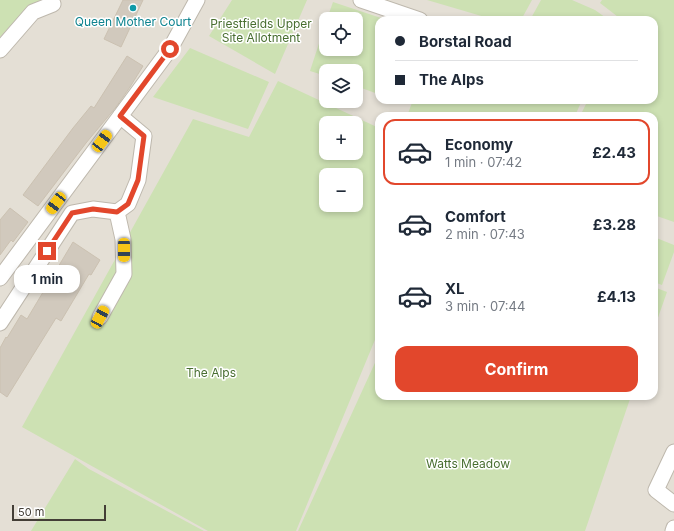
<!DOCTYPE html>
<meta charset="utf-8">
<style>
:root{--surface:#fff;--page:#f2f2f3;--text:#1f2937;--muted:#747a83;--line:#e0e1e3;--accent:#e2472c}
body{margin:0;font-family:Inter,sans-serif;background:var(--page);color:var(--text);height:100vh;display:flex;flex-direction:column;font-size:15px;white-space:nowrap}
*{box-sizing:border-box;margin:0}
p{font-size:13px;color:var(--muted)}
.icon{flex:none;width:22px;height:22px;fill:none;stroke:currentColor;stroke-width:2;stroke-linecap:round;stroke-linejoin:round}
.map{position:relative;flex:1;overflow:hidden}
.panel{position:absolute;left:375px;top:112px;width:283px;height:288px;display:flex;flex-direction:column;background:var(--surface);border-radius:12px;box-shadow:0 2px 6px #0003}
.panel>*{flex:none}
.top-card{position:absolute;left:375px;top:16px;width:283px;height:88px;border-radius:12px;box-shadow:0 2px 6px #0003;display:grid;align-content:center;height:88px;padding:0 20px;background:var(--surface)}
.buttons{position:absolute;left:319px;top:12px;display:grid;gap:8px}
.buttons a{display:grid;place-items:center;width:44px;height:44px;border-radius:8px;background:var(--surface);box-shadow:0 2px 6px #0003;font-size:20px}
.scale{position:absolute;left:12px;bottom:10px;width:94px;box-sizing:border-box;padding-left:4px;border:2px solid #433e36;border-top:0;font-size:11px;line-height:14px;white-space:nowrap;color:#433e36;-webkit-text-stroke:3px #fff;paint-order:stroke}
.end{position:absolute;width:18px;height:18px;margin:-9px;border:5px solid #e2472c;background:#fff;box-shadow:0 0 0 2px #fff}
.from{border-radius:50%}
.bubble{position:absolute;height:28px;border-radius:12px;background:var(--surface);box-shadow:0 2px 6px #0003;font-size:13px;font-weight:700;line-height:28px;text-align:center}
.car{position:absolute;width:12px;height:24px;margin:-12px -6px;border-radius:5px;box-shadow:0 0 3px 1px #0007;background:linear-gradient(#f5c518 24%,#345 0 40%,#f5c518 0 76%,#345 0 86%,#f5c518 0)}
.top-card b{display:flex;align-items:center;gap:14px;height:38px;font-size:15px}
.top-card b+b{border-top:1px solid var(--line)}
.top-card i{width:10px;height:10px;background:var(--text)}
ul{padding:7px 0 0;list-style:none}
li{display:flex;align-items:center;gap:12px;height:66px;margin:0 8px 6px;padding:0 12px;border:2px solid transparent;border-radius:12px}
li div{flex:1}
li b{display:block;font-size:15px}
li em{font-style:normal;font-weight:700}
li.on{border-color:var(--accent)}
li>.icon{width:36px;height:36px;stroke-width:1.5}
.primary-button{display:flex;gap:8px;margin-top:auto;padding:8px 20px}
.primary-button a{flex:1;height:46px;border-radius:12px;background:var(--accent);color:#fff;font-size:16px;font-weight:700;line-height:46px;text-align:center}
.map>svg:first-child{display:block}
.residential{fill:#e4dfd5;fill-rule:evenodd}
.green{fill:#cde1b3;fill-rule:evenodd}
.building{fill:#d1c9bd;stroke:#cbc1b1}
.lines{fill:none;stroke-linecap:round;stroke-linejoin:round}
.minor-casing{stroke:#beb8ad;stroke-width:17}
.minor{stroke:#fff;stroke-width:15}
.route{stroke:#e2472c;stroke-width:5}
.culture-dot{fill:#0f9aa8;stroke:#fff;stroke-width:1.5}
.labels{text-anchor:middle;stroke-width:3;stroke-linejoin:round;paint-order:stroke}
.culture-label{font-size:12px;fill:#0d838f;stroke:#fff}
.park-label{font-size:12px;fill:#486e30;stroke:#fff}
</style>
<div class="map">
<svg width="674" height="531" viewBox="0 0 674 531">
<rect width="100%" height="100%" fill="#f1eee6"/>
<path class="residential" d="M0 0H674V531H0ZM326 19H356V49H326ZM379 20H654V100H379ZM326 71H356V101H326ZM379 116H654V396H379ZM326 123H356V153H326ZM326 175H356V205H326Z"/>
<path class="green" d="M0 0H40L10 26 0 37Z
M232 0H307L275 74 209 36Z
M427 0H532L521 20H495Z
M541 0H572L595 10 609 20H530Z
M602 0H674V222L654 215V116H580L588 100H654V20H622L600 3Z
M333 2 387 20H379V91L378 94 356 86V71H326V76L310 71 326 22V49H356V19H327Z
M190 48 269 82 248 129 153 97Z
M278 81 379 128V330L296 531H208L22 427 193 119 249 137ZM326 123H356V153H326ZM326 175H356V205H326Z
M413 100H582L575 116H407Z
M654 237 674 245V252L662 285 654 282Z
M654 287 667 292 654 329Z
M379 354V396H631L585 531H298Z
M75 459 89 469 204 531H31Z"/>
<path class="building" d="M123 0H143L121 47 104 39Z
M127 56 143 66 130 87 116 107 86 143 38 206 23 195 73 128 91 106 94 108Z
M10 208 28 222 13 242 11 240 0 255V220Z
M73 242 100 260 91 275 89 274 61 321 56 318 7 397 0 392V348L6 337 7 338 21 315 27 319Z"/>
<g class="lines">
<g class="minor-casing">
<path id="minor" d="M361 0 420 20
M0 50 33 12 53 4
M0 278 170 49 197 0
M100 317 124 274 123 239 117 212
M0 323 72 213 93 209 117 212 128 204 138 180 144 136 120 116
M674 452 656 490 674 504
M673 531 674 528"/>
</g>
<use href="#minor" class="minor"/>
</g>
<g class="lines">
<path class="route" d="M47 251 72 213 93 209 117 212 128 204 138 180 144 136 120 116 170 49"/>
</g>
<circle class="culture-dot" cx="133" cy="8" r="4"/>
<g class="labels">
<g class="culture-label">
<text x="133" y="26">Queen Mother Court</text>
</g>
<g class="park-label">
<text x="261" y="28">Priestfields Upper<tspan x="261" dy="14">Site Allotment</tspan></text>
<text x="211" y="377">The Alps</text>
<text x="468" y="468">Watts Meadow</text>
</g>
</g>
</svg>
<div class="buttons">
<a><svg class="icon" aria-label="locate" viewBox="0 0 24 24"><circle cx="12" cy="12" r="6"/><path d="M12 2v4M12 18v4M2 12h4M18 12h4"/></svg></a>
<a><svg class="icon" aria-label="layers" viewBox="0 0 24 24"><path d="M12 4l9 5-9 5-9-5zM3 14l9 5 9-5"/></svg></a>
<a>+</a>
<a>−</a>
</div>
<div class="scale">50 m</div>
<i class="end from" style="left:170px;top:49px"></i>
<i class="end" style="left:47px;top:251px"></i>
<div class="bubble" style="left:14px;top:265px;width:66px">1 min</div>
<i class="car" style="left:102px;top:141px;rotate:37deg"></i>
<i class="car" style="left:56px;top:203px;rotate:217deg"></i>
<i class="car" style="left:124px;top:250px;rotate:180deg"></i>
<i class="car" style="left:100px;top:317px;rotate:29deg"></i>
<div class="top-card">
<b><i class="from"></i>Borstal Road</b>
<b><i></i>The Alps</b>
</div>
<section class="panel">
<ul>
<li class="on"><svg class="icon" aria-label="car" viewBox="0 0 24 24"><path d="M5 17H2v-5l4-1 3-4h7l3 4 3 1v5h-3M9 17h6M6 11h13"/><circle cx="7" cy="17" r="2"/><circle cx="17" cy="17" r="2"/></svg><div><b>Economy</b><p>1 min · 07:42</p></div><em>£2.43</em></li>
<li><svg class="icon" aria-label="car" viewBox="0 0 24 24"><path d="M5 17H2v-5l4-1 3-4h7l3 4 3 1v5h-3M9 17h6M6 11h13"/><circle cx="7" cy="17" r="2"/><circle cx="17" cy="17" r="2"/></svg><div><b>Comfort</b><p>2 min · 07:43</p></div><em>£3.28</em></li>
<li><svg class="icon" aria-label="car" viewBox="0 0 24 24"><path d="M5 17H2v-5l4-1 3-4h7l3 4 3 1v5h-3M9 17h6M6 11h13"/><circle cx="7" cy="17" r="2"/><circle cx="17" cy="17" r="2"/></svg><div><b>XL</b><p>3 min · 07:44</p></div><em>£4.13</em></li>
</ul>
<div class="primary-button"><a>Confirm</a></div>
</section>
</div>
